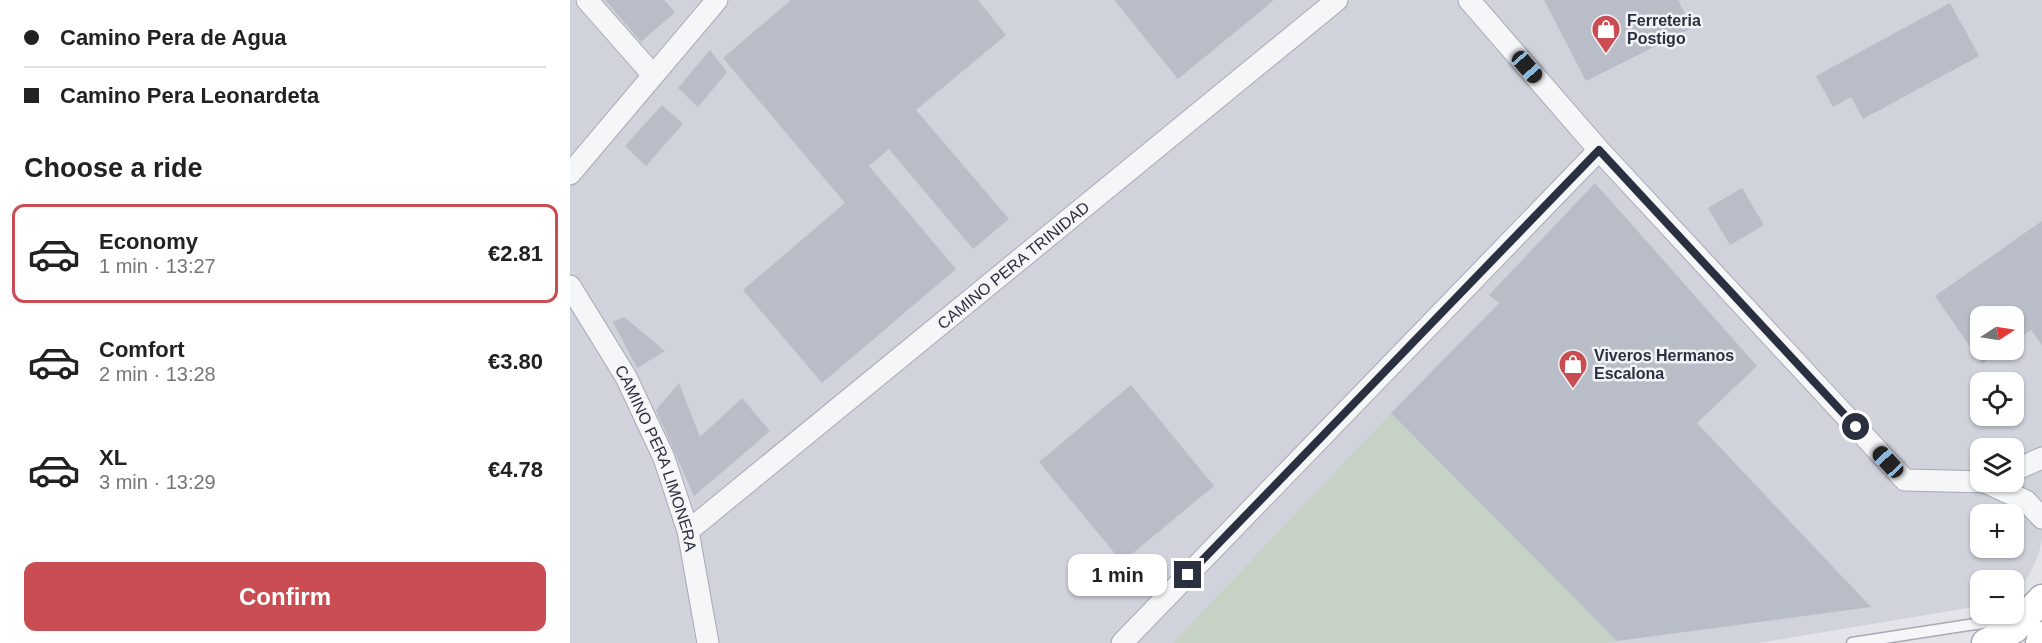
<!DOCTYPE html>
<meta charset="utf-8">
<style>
:root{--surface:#fff;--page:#f2f2f2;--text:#222;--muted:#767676;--line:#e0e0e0;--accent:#c94d52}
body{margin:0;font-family:Arial,sans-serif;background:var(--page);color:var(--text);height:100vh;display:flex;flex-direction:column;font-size:22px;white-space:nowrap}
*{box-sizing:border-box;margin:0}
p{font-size:20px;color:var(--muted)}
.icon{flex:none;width:33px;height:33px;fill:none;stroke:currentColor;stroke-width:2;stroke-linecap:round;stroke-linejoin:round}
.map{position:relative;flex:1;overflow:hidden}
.sheet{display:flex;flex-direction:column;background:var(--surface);width:570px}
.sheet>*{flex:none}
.top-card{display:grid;align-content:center;height:132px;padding:0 24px;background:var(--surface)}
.needle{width:39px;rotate:78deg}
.controls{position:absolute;left:1400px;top:306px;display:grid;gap:12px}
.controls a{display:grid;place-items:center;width:54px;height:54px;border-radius:12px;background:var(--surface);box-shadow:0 2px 4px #0004;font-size:30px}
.end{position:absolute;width:27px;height:27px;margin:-14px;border:8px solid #2b3041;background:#fff;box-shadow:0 0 0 3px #fff}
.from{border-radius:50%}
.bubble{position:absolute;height:42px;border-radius:12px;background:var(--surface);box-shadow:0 2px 4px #0004;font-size:20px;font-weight:700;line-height:42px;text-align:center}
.car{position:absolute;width:18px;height:36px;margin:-18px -9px;border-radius:8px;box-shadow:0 0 4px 2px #0007;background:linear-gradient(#222 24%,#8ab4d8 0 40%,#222 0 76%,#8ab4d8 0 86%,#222 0)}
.top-card b{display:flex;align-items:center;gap:21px;height:57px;font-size:22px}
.top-card b+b{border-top:2px solid var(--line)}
.top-card i{width:15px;height:15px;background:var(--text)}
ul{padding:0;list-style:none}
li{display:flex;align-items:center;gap:18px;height:99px;margin:0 12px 9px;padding:0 12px;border:3px solid transparent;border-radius:12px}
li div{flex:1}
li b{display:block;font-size:22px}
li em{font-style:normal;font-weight:700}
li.current{border-color:var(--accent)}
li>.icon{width:54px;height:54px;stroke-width:1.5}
h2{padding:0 24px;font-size:27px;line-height:72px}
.primary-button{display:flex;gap:12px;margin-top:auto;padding:12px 24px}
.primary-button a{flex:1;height:69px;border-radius:12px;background:var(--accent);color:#fff;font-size:24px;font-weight:700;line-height:69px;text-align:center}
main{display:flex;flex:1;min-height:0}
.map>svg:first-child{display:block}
.built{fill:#d0d3dc;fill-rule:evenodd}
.green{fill:#c6d3c4}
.building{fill:#b9bdc7}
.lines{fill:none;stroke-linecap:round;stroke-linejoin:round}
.lane-casing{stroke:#a7aab4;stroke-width:13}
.street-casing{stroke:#a7aab4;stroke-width:23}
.secondary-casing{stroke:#a7aab4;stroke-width:31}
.lane{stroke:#f5f6f8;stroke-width:10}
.street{stroke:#f5f6f8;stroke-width:21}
.secondary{stroke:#fff;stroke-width:28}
.route{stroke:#2b3041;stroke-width:8}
.labels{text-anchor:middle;stroke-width:5;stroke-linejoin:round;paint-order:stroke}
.poi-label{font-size:16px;font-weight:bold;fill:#2b3041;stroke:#f2f3f7;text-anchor:start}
.street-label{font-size:16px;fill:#2b3041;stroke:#f2f3f7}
</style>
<main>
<section class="sheet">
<div class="top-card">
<b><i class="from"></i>Camino Pera de Agua</b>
<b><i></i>Camino Pera Leonardeta</b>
</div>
<h2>Choose a ride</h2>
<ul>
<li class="current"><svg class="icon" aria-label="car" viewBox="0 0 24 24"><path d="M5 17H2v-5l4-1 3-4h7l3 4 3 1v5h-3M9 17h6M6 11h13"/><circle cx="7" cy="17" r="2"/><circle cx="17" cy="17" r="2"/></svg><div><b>Economy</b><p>1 min · 13:27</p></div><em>€2.81</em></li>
<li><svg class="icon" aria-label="car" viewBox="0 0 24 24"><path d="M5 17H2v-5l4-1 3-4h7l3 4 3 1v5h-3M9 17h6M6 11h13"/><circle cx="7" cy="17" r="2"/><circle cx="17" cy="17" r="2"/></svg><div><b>Comfort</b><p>2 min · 13:28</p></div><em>€3.80</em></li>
<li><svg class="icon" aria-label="car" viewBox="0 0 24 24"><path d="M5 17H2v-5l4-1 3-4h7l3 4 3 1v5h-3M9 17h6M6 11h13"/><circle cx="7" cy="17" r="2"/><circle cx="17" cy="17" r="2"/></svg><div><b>XL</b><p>3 min · 13:29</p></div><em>€4.78</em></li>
</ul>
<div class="primary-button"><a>Confirm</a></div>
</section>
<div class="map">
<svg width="1472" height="643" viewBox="0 0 1472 643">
<rect width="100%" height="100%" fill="#e2e4ea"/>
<path class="built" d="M0 0H1472V540L1468 556 1458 577 1443 594V580H1410V606L1188 643H0ZM1410 316H1443V350H1410ZM1410 382H1443V416H1410ZM1410 448H1443V482H1410ZM1410 514H1443V548H1410Z"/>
<path class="green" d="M821 413 1047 641 1035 643H603Z"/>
<path class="building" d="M35 0H94L105 12 71 42Z
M221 0H408L436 35 346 110 439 219 403 249 319 149 299 166 386 269 252 383 173 290 275 203 153 58Z
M544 0H704L608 79Z
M974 0H1108L1122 28 1016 81Z
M1380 3 1409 56 1293 119 1281 97 1263 107 1246 76Z
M140 50 157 72 128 107 108 88Z
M92 105 113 124 76 166 55 146Z
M1025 183 1187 366 1127 423 1301 607 1047 641 821 413 929 303 919 295Z
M1172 188 1194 225 1160 245 1138 208Z
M1472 221V345L1461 330 1443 342V316H1410V350H1432L1412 364 1365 296Z
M54 317 95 351 67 368 43 322Z
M109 383 130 437 172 398 200 431 124 496 86 410Z
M561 385 644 486 552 562 469 462Z"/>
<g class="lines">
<g class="lane-casing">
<path id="lane" d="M1282 643 1418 622 1445 615"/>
</g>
<g class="street-casing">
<g id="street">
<path d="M17 0 83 75"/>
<path d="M899 0 1029 150 1335 480 1419 482"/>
<path d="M0 174 147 0"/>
<path id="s1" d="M0 286 56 377 94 458 118 531 138 643"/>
<path d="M1443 471 1472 458"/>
<path d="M1417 483 1456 501 1472 518"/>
<path id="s2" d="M118 531 767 0"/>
<path d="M552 643 1029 150"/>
</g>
</g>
<g class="secondary-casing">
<path id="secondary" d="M1416 643 1444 629 1472 599
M1470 643 1472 636"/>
</g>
<use href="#lane" class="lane"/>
<use href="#street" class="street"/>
<use href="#secondary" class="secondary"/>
</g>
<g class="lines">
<path class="route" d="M618 575 1029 150 1286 427"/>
</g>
<defs>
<g id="shop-pin" transform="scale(1.5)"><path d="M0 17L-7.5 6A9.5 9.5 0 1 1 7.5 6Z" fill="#c94d52" stroke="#f2f3f7"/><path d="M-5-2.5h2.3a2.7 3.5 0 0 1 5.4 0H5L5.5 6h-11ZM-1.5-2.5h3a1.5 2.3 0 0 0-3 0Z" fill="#fff"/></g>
</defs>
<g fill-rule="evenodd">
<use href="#shop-pin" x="1036" y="29"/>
<use href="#shop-pin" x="1003" y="364"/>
</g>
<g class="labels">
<g class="poi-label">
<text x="1057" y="26">Ferreteria<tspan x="1057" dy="18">Postigo</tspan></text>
<text x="1024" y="361">Viveros Hermanos<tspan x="1024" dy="18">Escalona</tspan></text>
</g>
<g class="street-label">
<text dy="6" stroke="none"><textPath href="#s2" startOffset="420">CAMINO PERA TRINIDAD</textPath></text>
<text dy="6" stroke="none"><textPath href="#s1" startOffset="194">CAMINO PERA LIMONERA</textPath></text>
</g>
</g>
</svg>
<div class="controls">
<a><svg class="needle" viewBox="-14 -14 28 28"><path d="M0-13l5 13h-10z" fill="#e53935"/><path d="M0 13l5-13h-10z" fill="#767676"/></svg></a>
<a><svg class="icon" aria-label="locate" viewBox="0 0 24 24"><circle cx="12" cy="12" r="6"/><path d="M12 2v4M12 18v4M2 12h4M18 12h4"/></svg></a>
<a><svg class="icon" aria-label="layers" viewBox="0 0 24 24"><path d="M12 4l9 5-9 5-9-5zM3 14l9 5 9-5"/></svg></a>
<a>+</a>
<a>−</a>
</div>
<i class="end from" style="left:1286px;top:427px"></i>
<i class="end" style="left:618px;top:575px"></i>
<div class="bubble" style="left:498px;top:554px;width:99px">1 min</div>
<i class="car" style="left:957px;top:67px;rotate:139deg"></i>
<i class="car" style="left:1318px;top:462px;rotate:317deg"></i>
</div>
</main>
